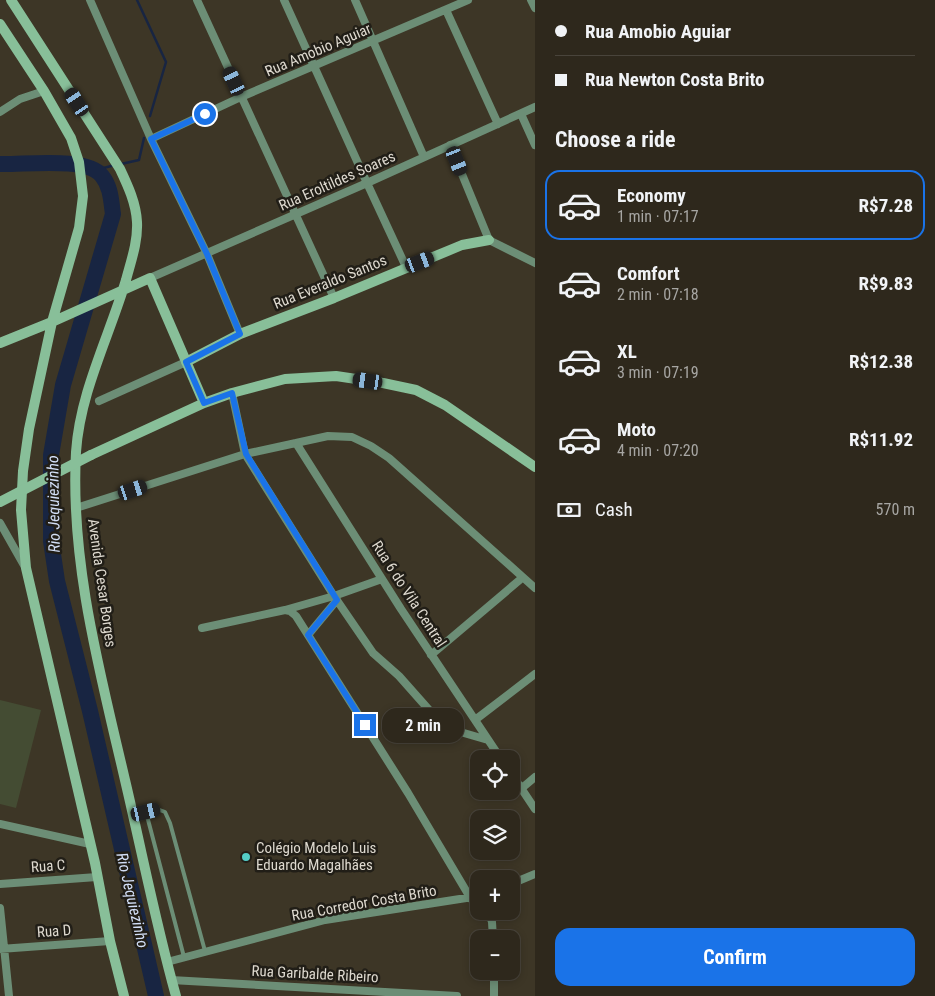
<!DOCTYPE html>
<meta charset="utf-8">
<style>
:root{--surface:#2e281c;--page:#3a3429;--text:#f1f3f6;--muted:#a7a6a3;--line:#49443b;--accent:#1a73e8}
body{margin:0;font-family:"Roboto Condensed",sans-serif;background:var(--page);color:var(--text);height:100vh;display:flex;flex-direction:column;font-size:19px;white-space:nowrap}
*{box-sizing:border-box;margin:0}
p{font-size:16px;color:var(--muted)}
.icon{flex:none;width:28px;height:28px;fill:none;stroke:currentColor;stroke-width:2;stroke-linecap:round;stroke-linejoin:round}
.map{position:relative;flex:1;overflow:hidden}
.panel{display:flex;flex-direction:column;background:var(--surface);width:400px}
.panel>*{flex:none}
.banner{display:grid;align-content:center;height:110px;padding:0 20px;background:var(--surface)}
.fabs{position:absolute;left:470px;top:750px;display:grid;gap:10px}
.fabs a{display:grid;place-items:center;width:50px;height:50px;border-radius:10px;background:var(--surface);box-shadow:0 2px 8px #0003,0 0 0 1px var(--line);font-size:25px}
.end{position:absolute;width:22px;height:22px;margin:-11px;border:6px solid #1a73e8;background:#fff;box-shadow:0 0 0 2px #fff}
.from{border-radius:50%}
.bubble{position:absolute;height:35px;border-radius:15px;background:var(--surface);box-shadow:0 2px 8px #0003,0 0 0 1px var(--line);font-size:16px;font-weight:700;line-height:35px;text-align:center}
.car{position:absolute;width:15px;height:30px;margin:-15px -8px;border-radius:6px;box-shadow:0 0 4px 1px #0007;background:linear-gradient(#222 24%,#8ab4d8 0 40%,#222 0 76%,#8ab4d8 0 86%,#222 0)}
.banner b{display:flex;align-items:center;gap:18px;height:48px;font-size:19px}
.banner b+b{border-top:1px solid var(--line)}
.banner i{width:12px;height:12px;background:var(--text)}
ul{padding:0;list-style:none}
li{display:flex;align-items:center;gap:15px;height:70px;margin:0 10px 8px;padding:0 10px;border:2px solid transparent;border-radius:15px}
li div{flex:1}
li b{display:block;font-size:19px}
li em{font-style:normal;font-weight:700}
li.on{border-color:var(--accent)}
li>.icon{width:45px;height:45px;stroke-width:1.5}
h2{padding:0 20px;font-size:22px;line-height:60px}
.pay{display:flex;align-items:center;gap:12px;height:55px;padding:0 20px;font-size:19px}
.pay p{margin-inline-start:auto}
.action{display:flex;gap:10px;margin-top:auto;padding:10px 20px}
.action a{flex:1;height:58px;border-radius:15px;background:var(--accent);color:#fff;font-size:20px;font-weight:700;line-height:58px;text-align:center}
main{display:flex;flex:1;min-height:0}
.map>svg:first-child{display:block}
.green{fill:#444c33}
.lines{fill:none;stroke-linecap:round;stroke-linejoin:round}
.stream{stroke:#182542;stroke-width:2.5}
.river{stroke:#182542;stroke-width:16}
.lane{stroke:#6c8e76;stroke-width:4}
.street{stroke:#6c8e76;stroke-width:8}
.secondary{stroke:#88bf99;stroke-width:10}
.secondary-bridge{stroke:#88bf99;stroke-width:10}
.route{stroke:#1a73e8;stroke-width:6}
.poi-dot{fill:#54cdc6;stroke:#211e17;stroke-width:2}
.labels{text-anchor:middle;stroke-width:5;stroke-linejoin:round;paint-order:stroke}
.street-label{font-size:15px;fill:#ded9cf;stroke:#211e17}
.poi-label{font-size:15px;fill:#ded9cf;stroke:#211e17;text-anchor:start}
.water-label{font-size:16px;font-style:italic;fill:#d2def6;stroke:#211e17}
</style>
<main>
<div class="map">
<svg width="535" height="996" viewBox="0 0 535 996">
<rect width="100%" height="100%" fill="#3d3626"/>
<path class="green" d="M0 700 41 710 16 808 0 804Z"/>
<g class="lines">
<path class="stream" d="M137 0 166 62 150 116
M121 164 139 160 144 138
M96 170 115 165"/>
<path class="river" d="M0 164C24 165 87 156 102 176 111 187 111 201 113 214L63 385 51 455V541L57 581 90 711 156 996"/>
<path class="lane" d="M146 812 184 957
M133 815 157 809 165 812 170 823 205 951"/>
<path class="street" d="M90 0 151 139 207 254 240 334
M197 0 334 298
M284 0 367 183 406 267
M355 0 424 157
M531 0 535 8
M446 10 498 124
M0 112 20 99 44 91
M521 114 535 145
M151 139 241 97 468 0
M450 145 489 240 535 263
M150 278 367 183 535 107
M232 393 245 454 334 596 373 653 399 676 430 711 443 722 457 731 488 740
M99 401 186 362
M296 443 401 609 501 759
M76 508 245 454 328 436 352 437 371 446 389 458 535 588
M0 523 25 567
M285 610 334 596 382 579
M202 628 285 610 290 611 296 616 408 793 471 899
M308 635 337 600
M431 655 522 578
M475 720 535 674
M511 773 535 809
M522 788 535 777
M0 824 90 844
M0 884 97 877
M511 884 535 874
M0 908 9 996
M488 911 492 922 493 939
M0 949 110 941
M167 962 325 920 479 896
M494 971V996
M171 980 457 996"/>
<path class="secondary" d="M11 0 120 169C128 186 136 203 137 222 138 242 131 261 126 280 109 337 80 392 76 452 70 563 100 672 125 780 142 852 156 925 176 996
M0 24 44 91 71 138 79 162 83 196 79 228 52 322 29 429 23 471 21 510 26 568 95 863 110 941 124 996
M0 343 52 322 150 278 204 403
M186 362 240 334 334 298 462 245 489 240
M91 455 204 403 232 393 285 379 336 376 383 383 416 390 445 405 535 467"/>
<path class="secondary-bridge" d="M0 502 91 455"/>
</g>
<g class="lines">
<path class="route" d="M205 114 151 139 207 254 240 334 186 362 204 403 232 393 246 454 337 600 308 635 365 725"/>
</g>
<circle class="poi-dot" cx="246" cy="857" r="5"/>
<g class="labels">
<g class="street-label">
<text transform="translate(318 50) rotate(-23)" y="5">Rua Amobio Aguiar</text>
<text transform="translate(337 181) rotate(-24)" y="5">Rua Eroltildes Soares</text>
<text transform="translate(330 282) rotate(-22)" y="5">Rua Everaldo Santos</text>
<text transform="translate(102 583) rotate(82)" y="5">Avenida Cesar Borges</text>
<text transform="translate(409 594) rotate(57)" y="5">Rua 6 do Vila Central</text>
<text transform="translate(48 866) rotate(-4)" y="5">Rua C</text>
<text transform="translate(364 903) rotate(-10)" y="5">Rua Corredor Costa Brito</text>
<text transform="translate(54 931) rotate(-4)" y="5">Rua D</text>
<text transform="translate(315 974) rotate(3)" y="5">Rua Garibalde Ribeiro</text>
</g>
<g class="poi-label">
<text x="256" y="853">Colégio Modelo Luis<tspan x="256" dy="17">Eduardo Magalhães</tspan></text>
</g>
<g class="water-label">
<text transform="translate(53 504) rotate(-91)" y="6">Rio Jequiezinho</text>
<text transform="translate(133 900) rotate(77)" y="6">Rio Jequiezinho</text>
</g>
</g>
</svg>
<div class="fabs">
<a><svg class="icon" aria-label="locate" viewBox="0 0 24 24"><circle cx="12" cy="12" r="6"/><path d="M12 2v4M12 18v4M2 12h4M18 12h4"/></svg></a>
<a><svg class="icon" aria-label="layers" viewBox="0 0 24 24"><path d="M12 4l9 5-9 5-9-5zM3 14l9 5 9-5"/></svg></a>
<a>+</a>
<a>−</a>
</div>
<i class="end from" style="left:205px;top:114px"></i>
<i class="end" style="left:365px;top:725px"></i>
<div class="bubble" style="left:382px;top:708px;width:82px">2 min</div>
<i class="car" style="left:234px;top:81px;rotate:335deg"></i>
<i class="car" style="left:77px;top:102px;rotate:327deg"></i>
<i class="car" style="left:457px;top:161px;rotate:158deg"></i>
<i class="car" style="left:420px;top:262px;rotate:69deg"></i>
<i class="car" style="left:368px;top:381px;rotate:278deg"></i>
<i class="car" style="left:133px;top:490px;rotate:72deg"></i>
<i class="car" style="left:146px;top:812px;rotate:77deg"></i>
</div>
<section class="panel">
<div class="banner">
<b><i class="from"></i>Rua Amobio Aguiar</b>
<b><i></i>Rua Newton Costa Brito</b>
</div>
<h2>Choose a ride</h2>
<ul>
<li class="on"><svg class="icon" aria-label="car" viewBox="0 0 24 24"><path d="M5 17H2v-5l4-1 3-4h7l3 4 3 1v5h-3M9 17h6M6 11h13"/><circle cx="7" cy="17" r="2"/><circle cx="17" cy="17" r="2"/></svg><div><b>Economy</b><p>1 min · 07:17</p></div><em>R$7.28</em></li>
<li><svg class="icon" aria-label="car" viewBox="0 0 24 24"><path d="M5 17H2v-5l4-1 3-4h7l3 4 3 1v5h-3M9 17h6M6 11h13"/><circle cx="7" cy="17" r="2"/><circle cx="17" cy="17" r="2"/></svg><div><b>Comfort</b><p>2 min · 07:18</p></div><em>R$9.83</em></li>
<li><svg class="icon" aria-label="car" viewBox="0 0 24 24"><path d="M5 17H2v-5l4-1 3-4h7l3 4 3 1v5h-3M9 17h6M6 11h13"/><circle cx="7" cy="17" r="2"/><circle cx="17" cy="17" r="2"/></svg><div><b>XL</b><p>3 min · 07:19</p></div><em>R$12.38</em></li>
<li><svg class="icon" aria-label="car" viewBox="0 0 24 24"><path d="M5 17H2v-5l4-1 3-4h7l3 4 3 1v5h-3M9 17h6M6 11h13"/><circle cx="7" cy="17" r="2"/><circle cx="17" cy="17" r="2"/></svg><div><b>Moto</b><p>4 min · 07:20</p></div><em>R$11.92</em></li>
</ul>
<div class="pay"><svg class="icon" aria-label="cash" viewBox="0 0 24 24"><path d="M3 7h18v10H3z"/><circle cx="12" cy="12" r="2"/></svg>Cash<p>570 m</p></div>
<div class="action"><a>Confirm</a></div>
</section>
</main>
